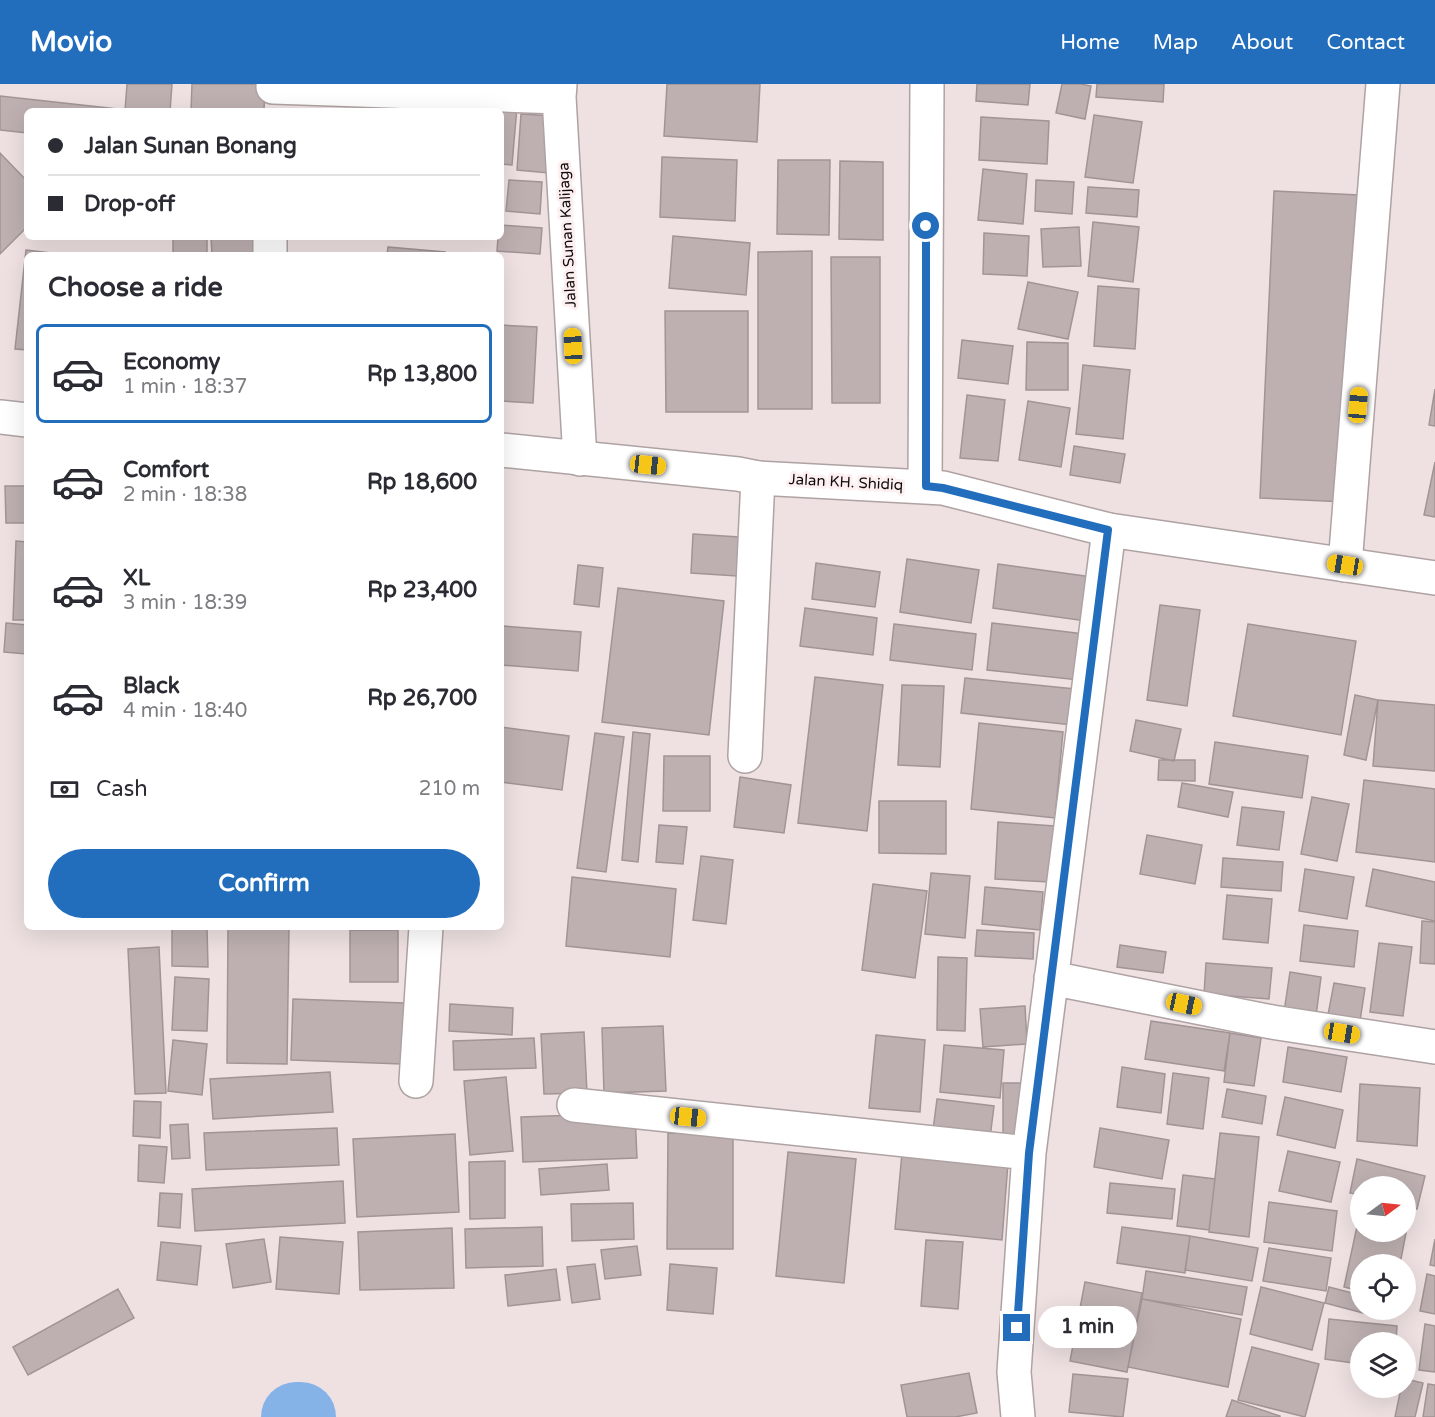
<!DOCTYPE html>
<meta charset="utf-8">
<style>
:root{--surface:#fff;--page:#f7f7f7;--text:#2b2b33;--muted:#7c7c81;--line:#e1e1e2;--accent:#226ebd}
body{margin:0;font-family:"Varela Round",sans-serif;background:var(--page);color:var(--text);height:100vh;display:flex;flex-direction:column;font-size:22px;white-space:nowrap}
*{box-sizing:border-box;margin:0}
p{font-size:20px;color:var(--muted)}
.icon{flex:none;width:33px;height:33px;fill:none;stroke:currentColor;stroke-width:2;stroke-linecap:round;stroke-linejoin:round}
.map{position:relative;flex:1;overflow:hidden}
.side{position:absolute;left:24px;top:168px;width:480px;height:678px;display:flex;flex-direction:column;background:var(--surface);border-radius:9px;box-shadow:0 6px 24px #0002}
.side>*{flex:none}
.hud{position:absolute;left:24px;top:24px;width:480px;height:132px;border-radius:9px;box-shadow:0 6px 24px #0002;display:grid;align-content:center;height:132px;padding:0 24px;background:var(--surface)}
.needle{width:39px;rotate:75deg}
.buttons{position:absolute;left:1350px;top:1092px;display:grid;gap:12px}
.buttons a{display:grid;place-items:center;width:66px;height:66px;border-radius:50%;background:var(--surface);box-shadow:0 6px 24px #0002;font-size:30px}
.end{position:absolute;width:27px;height:27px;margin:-14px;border:8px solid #226ebd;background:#fff;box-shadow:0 0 0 3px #fff}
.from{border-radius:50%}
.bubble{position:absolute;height:42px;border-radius:21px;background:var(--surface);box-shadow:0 6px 24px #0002;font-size:20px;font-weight:700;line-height:42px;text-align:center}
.car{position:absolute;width:18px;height:36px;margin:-18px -9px;border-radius:8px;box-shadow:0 0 4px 2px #0007;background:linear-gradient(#f5c518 24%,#345 0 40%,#f5c518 0 76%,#345 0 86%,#f5c518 0)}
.hud b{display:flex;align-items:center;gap:21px;height:57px;font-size:22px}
.hud b+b{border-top:2px solid var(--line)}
.hud i{width:15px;height:15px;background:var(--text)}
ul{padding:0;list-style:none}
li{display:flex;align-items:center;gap:18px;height:99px;margin:0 12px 9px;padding:0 12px;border:3px solid transparent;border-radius:9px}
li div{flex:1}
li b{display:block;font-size:22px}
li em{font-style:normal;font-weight:700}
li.on{border-color:var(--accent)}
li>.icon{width:54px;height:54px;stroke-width:1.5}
h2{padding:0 24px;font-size:27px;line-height:72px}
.pay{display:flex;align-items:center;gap:15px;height:66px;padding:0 24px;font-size:22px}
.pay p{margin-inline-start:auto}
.primary-button{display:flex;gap:12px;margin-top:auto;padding:12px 24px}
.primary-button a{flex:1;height:69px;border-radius:36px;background:var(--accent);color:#fff;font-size:24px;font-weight:700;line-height:69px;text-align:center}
header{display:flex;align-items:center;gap:36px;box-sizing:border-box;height:84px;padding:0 30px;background:var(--accent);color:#fff}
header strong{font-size:28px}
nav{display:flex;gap:33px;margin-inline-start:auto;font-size:21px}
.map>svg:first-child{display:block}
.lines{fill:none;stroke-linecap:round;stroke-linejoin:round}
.river{stroke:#85b3e8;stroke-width:70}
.building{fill:#beb0b1;stroke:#a19495;stroke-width:1.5}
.minor-casing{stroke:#afa2a2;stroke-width:36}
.major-casing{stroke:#afa2a2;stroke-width:36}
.minor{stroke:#fff;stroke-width:33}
.major{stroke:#fff;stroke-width:33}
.route{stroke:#226ebd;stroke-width:8}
.labels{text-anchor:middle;stroke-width:6;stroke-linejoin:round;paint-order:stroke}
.street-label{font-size:15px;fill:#100b0c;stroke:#fdefef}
</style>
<header>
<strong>Movio</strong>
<nav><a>Home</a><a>Map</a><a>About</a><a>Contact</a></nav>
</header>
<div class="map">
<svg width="1435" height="1333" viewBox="0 0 1435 1333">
<rect width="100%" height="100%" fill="#efe1e2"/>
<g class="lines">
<path class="river" d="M296 1333H301"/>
</g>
<path class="building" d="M127 0H172L170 27H125Z
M192 0H265L264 27H191Z
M667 0H760L757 58 664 52Z
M977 0H1030L1028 21 976 17Z
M1062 0H1081L1091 2 1085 35 1056 29Z
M1097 0H1164L1163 18 1096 13Z
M0 12 127 26 27 27V49L0 46Z
M482 20 517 23 512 81 501 80V27H482Z
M426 23H464V27H426Z
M521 30 554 32 549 89 517 86Z
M1094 31 1142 38 1133 99 1085 93Z
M981 33 1049 37 1047 80 979 76Z
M0 69 27 97V143L0 170Z
M662 73 737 76 735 137 660 133Z
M778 76H830L829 151 777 150Z
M840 77 883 78V156L839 155Z
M983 85 1027 90 1023 140 978 136Z
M509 96 542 98 540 130 506 127Z
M1036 96 1074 98 1072 130 1035 127Z
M1088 103 1139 106 1137 133 1086 129Z
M1274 107 1359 111 1346 418 1260 414Z
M1093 138 1139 143 1133 198 1088 192Z
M501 141 542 144 540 170 497 167 498 153H501Z
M1079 143 1081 182 1043 183 1041 145Z
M984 149 1029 152 1027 192 983 190Z
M673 152 750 159 746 211 669 204Z
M173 153H207V171H173Z
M211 153H255L256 171H212Z
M388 163 445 168 444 171H387Z
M26 166 68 171H27V266L15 265Z
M812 167V325H758V168Z
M831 173H880V319H832Z
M1028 198 1078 208 1068 255 1018 245Z
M1098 202 1139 205 1135 265 1094 262Z
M665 227H748V328H666Z
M501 241 537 243 533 319 501 317Z
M962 256 1013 262 1008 300 958 294Z
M1027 258 1068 259V306H1026Z
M1083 281 1130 286 1123 355 1076 350Z
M1435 305V342L1429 341Z
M967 311 1005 316 998 377 960 374Z
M1028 317 1070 324 1061 383 1019 376Z
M1074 362 1125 370 1120 399 1070 391Z
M1435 378V433L1424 431Z
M5 402H27V439H6Z
M693 450 739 453 737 492 691 489Z
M16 457 27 458V536H13Z
M907 475 979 486 971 539 900 528Z
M816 479 880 488 875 523 812 515Z
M998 480 1099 494 1093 538 993 524Z
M578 481 603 484 599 523 574 520Z
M618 504 724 517 709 651 602 638Z
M1160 521 1200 526 1187 622 1147 616Z
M805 524 877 534 873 571 800 562Z
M6 539 27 541V570L4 568Z
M992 539 1084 550 1079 596 987 586Z
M894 540 976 550 972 586 890 576Z
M1248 540 1356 557 1341 651 1233 632Z
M503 542 581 548 578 587 501 581Z
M815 593 883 601 867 747 798 739Z
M965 594 1085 606 1082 642 961 629Z
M902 601 944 602 940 683 898 681Z
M1355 611 1378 616 1366 676 1344 671Z
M1378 616 1435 621V687L1373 682Z
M1136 636 1181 645 1174 677 1130 667Z
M979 639 1063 648 1055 734 971 725Z
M501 643 569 652 562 706 501 698Z
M633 648 650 650 638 778 622 776Z
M595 649 624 653 606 788 577 784Z
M1215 658 1308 672 1302 714 1209 700Z
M664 672H710V727H663Z
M1159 676H1195V697L1158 696Z
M740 693 791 701 784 749 734 743Z
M1364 696 1435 705V778L1356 768Z
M1182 699 1233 708 1228 733 1178 723Z
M1312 713 1349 720 1337 777 1301 770Z
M879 717H946V770L879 769Z
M1242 723 1284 728 1279 766 1237 761Z
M998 738 1054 742 1050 798 995 795Z
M659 741 687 743 683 780 656 778Z
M1147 751 1202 761 1195 800 1140 790Z
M701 772 733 776 726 840 693 836Z
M1223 774 1283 778 1281 807 1221 803Z
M1305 785 1354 793 1347 835 1299 827Z
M1373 785 1435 798V837L1366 822Z
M931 789 970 792 965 854 925 850Z
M572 793 676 805 670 873 566 862Z
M873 800 927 807 915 894 862 886Z
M985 803 1043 808 1040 846 982 840Z
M1227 811 1272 815 1268 859 1223 855Z
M1422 837 1435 838V880L1420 879Z
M1304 841 1358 847 1354 883 1300 877Z
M172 843H207L208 883 172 882Z
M228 843H289L287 980 227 979Z
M350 846H398V898H350Z
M977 846 1034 849 1033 875 975 872Z
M1379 859 1412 863 1403 932 1370 928Z
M1120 861 1166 868 1163 889 1117 883Z
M159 863 166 1009 135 1010 128 865Z
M938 873 967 874 965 947 937 946Z
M1206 879 1272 884 1269 915 1204 910Z
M1290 888 1321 893 1316 932 1284 928Z
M175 893 209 895 207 947 172 946Z
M1334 899 1365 904 1360 937 1328 931Z
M293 915 404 919 402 980 291 976Z
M450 920 513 924 512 951 449 947Z
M1025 922 1027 960 983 963 980 925Z
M1151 937 1230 949 1224 987 1145 975Z
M663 942 666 1007 604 1009 602 944Z
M584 948 587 1009 544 1010 541 950Z
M1230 949 1261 954 1254 1002 1224 998Z
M876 951 925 956 920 1028 869 1024Z
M534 954 536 984 454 986 453 957Z
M173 956 207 960 202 1011 168 1007Z
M944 961 1004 966 1000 1014 940 1008Z
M1288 963 1347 973 1341 1008 1283 998Z
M1122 983 1165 990 1161 1029 1117 1023Z
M330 988 333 1028 213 1035 210 995Z
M1173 989 1209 994 1203 1045 1167 1040Z
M506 993 513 1067 470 1071 464 997Z
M1003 999H1027V1054H1003Z
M1360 1000 1420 1004 1417 1062 1357 1057Z
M1227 1005 1266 1012 1262 1040 1222 1033Z
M1285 1013 1343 1026 1335 1064 1277 1051Z
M937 1015 994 1022 990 1054 933 1046Z
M134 1017 161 1018 160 1054 133 1052Z
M635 1029 637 1074 523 1078 521 1033Z
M188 1040 190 1074 172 1075 170 1041Z
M337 1044 339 1081 206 1086 204 1049Z
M1100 1044 1169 1056 1162 1095 1094 1083Z
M668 1049 733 1050V1165H667Z
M1220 1049 1259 1053 1249 1153 1209 1148Z
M455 1050 459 1128 357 1133 353 1055Z
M139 1061 167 1063 164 1099 138 1097Z
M1288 1067 1340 1078 1331 1118 1279 1107Z
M788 1068 856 1075 844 1199 776 1192Z
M902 1069 1008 1079 1002 1156 895 1145Z
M1357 1075 1425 1092 1417 1125 1406 1122V1102H1360V1111L1350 1109Z
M505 1077V1134L470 1135 469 1078Z
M607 1080 609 1106 541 1111 539 1085Z
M1183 1091 1215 1095 1209 1146 1177 1142Z
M343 1097 345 1139 195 1147 192 1105Z
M1110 1099 1175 1105 1172 1135 1107 1129Z
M160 1109 182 1110 180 1144 158 1142Z
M1269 1118 1337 1127 1332 1167 1264 1158Z
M633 1119 634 1155 572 1157 571 1120Z
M1359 1133 1360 1134V1148H1406V1143L1407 1144 1400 1180H1360V1207L1344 1203Z
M542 1143 543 1182 466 1184 465 1145Z
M1122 1143 1190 1152 1185 1189 1117 1179Z
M452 1144 454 1204 360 1206 358 1148Z
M1190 1152 1258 1164 1252 1197 1185 1186Z
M280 1153 343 1158 339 1210 276 1205Z
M264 1155 271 1198 233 1204 226 1160Z
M1435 1155V1182L1430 1181Z
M926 1156 963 1158 958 1225 921 1222Z
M161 1158 201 1162 197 1201 157 1196Z
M637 1162 641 1191 605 1195 601 1166Z
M1269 1164 1331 1174 1326 1207 1263 1197Z
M595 1180 600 1215 572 1219 567 1183Z
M670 1180 717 1184 713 1230 667 1226Z
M556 1185 560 1216 508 1222 505 1191Z
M1146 1187 1247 1203 1242 1231 1142 1215Z
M1427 1190 1435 1192V1230L1420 1227Z
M1085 1198 1142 1209 1127 1288 1070 1277Z
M1261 1203 1324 1219 1312 1266 1250 1250Z
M1329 1203 1360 1211V1226H1372L1371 1231 1325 1219Z
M118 1205 134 1234 28 1291 13 1263Z
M1142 1215 1241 1235 1228 1303 1128 1283Z
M1329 1235 1397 1242 1396 1258H1360V1280L1325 1275Z
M1425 1240 1435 1242V1288L1419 1286Z
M1252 1263 1319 1280 1305 1333 1238 1316Z
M969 1289 977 1329 955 1333H907L901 1301Z
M1073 1290 1128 1295 1123 1333 1069 1328Z
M1406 1295 1423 1299 1415 1333H1395L1401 1304H1406Z
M1428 1300 1435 1301V1333H1423Z
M1232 1316 1280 1332V1333H1226Z"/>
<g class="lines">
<g class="minor-casing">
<path id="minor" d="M560 0 559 13 580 375
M273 3 559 13
M270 171V153
M925 402 927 0
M1345 481 1383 0
M745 672 758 394
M1051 894 1272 938 1435 963
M416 997 426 843
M574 1021 1029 1069
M1018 1333 1014 1288 1029 1069 1109 446"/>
</g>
<g class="major-casing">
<path id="major" d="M0 333 27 336
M501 366 738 390 758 394 943 404 1109 446 1435 494"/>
</g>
<use href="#minor" class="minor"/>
<use href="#major" class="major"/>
</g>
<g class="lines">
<path class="route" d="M926 142V402L943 404 1108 446 1029 1069 1017 1244"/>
</g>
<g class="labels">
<g class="street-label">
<text transform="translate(567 151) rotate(-93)" y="5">Jalan Sunan Kalijaga</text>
<text transform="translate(846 398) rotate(3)" y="5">Jalan KH. Shidiq</text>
</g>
</g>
</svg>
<div class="buttons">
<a><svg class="needle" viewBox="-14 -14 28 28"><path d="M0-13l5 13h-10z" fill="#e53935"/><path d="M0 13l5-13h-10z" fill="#7c7c81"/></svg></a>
<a><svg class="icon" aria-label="locate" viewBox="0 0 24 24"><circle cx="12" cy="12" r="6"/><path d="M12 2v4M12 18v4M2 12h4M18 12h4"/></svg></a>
<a><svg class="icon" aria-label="layers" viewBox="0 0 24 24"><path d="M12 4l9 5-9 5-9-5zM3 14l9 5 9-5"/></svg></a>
</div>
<i class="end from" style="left:926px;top:142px"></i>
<i class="end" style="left:1017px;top:1244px"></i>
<div class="bubble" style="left:1038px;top:1222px;width:99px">1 min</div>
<i class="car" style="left:573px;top:262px;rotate:357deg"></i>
<i class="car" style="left:1358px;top:321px;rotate:5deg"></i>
<i class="car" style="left:648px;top:381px;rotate:96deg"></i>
<i class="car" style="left:1345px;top:481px;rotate:279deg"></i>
<i class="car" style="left:1184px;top:920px;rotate:102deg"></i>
<i class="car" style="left:1342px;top:949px;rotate:99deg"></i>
<i class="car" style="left:688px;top:1033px;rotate:96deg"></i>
<div class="hud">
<b><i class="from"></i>Jalan Sunan Bonang</b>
<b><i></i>Drop-off</b>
</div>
<section class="side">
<h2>Choose a ride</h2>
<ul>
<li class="on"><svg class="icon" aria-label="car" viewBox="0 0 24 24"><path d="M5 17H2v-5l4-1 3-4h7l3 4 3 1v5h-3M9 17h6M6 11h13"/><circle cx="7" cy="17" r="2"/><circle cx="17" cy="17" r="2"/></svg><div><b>Economy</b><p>1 min · 18:37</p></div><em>Rp 13,800</em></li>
<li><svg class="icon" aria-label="car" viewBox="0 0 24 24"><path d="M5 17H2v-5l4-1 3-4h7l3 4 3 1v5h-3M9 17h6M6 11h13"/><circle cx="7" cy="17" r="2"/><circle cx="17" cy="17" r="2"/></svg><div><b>Comfort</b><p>2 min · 18:38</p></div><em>Rp 18,600</em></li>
<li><svg class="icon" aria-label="car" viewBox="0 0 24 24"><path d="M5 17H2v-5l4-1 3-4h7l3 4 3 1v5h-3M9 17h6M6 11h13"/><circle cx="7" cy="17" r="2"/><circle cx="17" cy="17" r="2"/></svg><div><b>XL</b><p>3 min · 18:39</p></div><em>Rp 23,400</em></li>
<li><svg class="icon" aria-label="car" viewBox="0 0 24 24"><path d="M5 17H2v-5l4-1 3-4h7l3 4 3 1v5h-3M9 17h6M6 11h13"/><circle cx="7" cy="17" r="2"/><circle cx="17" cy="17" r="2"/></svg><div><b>Black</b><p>4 min · 18:40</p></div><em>Rp 26,700</em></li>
</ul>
<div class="pay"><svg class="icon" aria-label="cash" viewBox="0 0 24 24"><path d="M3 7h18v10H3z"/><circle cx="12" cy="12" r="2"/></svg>Cash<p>210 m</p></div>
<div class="primary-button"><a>Confirm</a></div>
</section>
</div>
